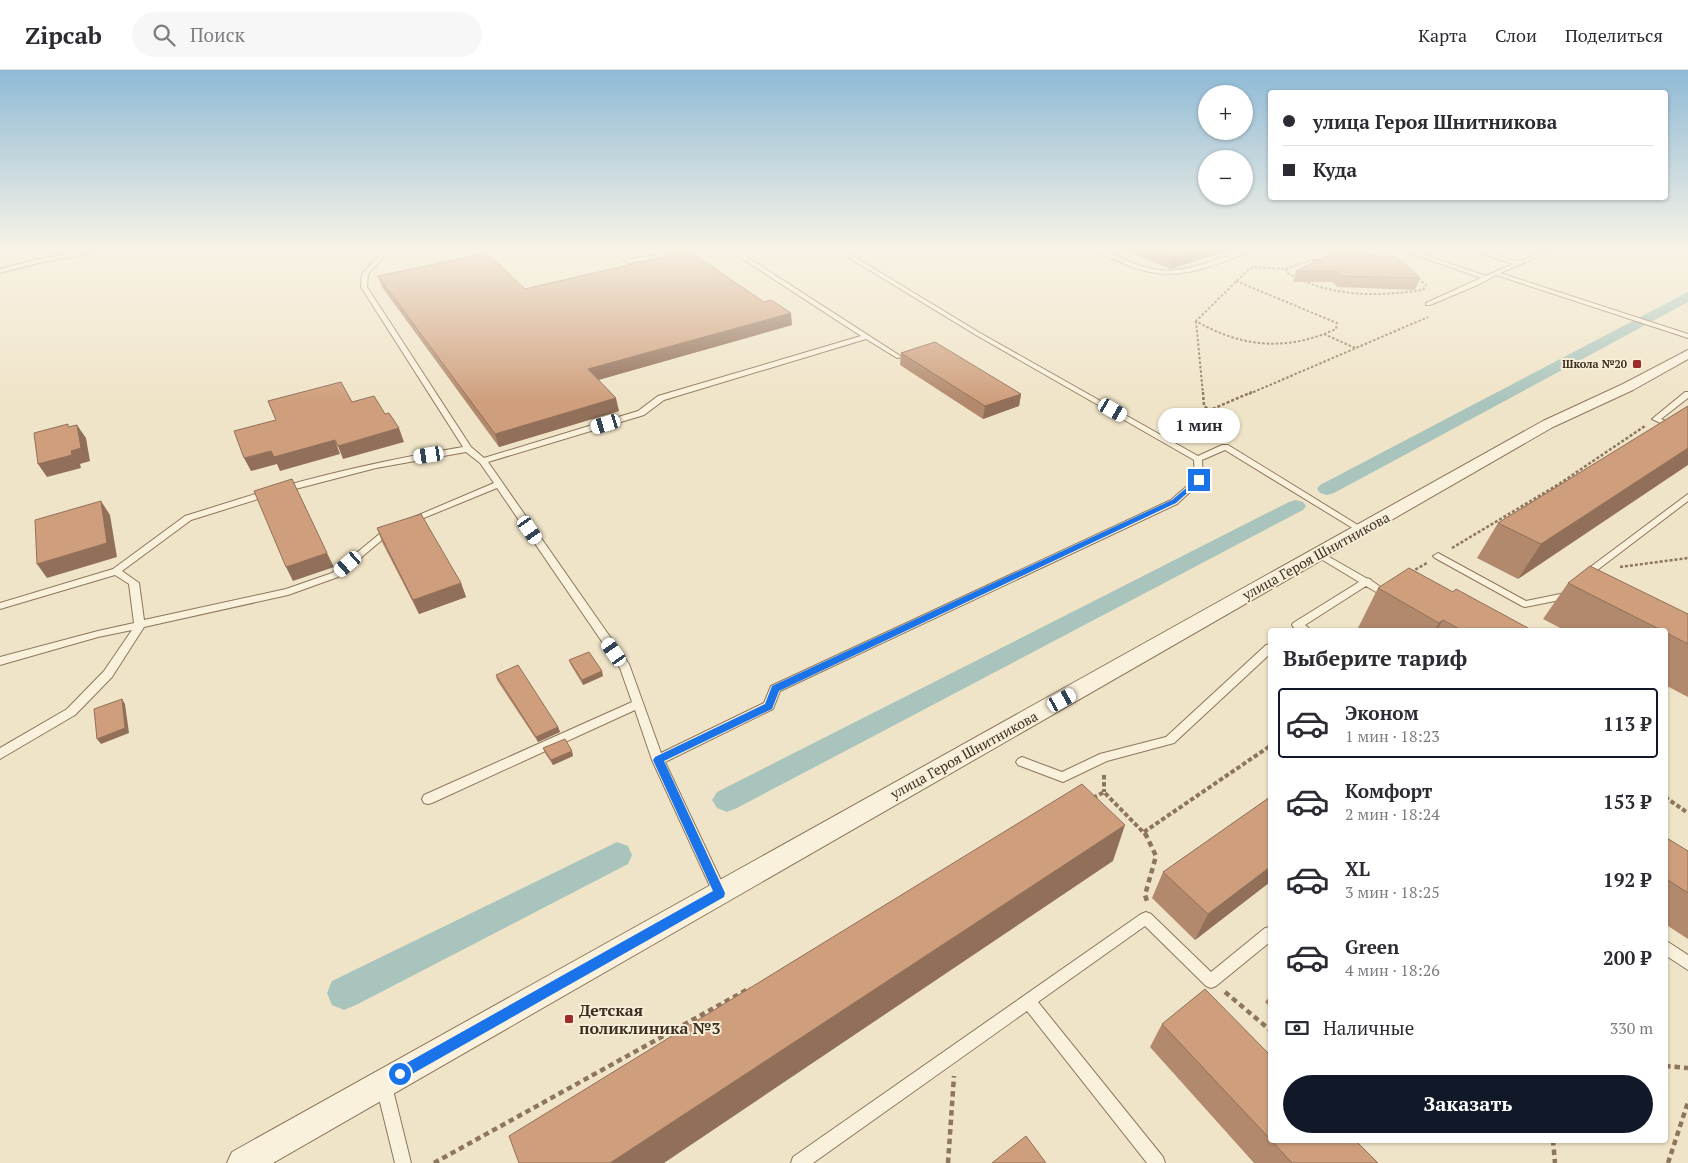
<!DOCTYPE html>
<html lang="ru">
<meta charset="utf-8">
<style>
:root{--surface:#fff;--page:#f7f7f7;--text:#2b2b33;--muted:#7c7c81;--line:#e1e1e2;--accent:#111827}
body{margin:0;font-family:"PT Serif",serif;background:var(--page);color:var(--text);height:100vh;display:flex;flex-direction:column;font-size:19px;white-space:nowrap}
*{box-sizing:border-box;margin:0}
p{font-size:16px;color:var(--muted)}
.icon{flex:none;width:28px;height:28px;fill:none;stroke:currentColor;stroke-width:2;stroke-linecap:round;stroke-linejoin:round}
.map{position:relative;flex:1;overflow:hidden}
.sheet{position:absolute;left:1268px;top:558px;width:400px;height:515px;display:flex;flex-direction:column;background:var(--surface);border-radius:5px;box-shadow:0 1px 4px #0004}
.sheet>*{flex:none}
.hud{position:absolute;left:1268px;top:20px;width:400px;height:110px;border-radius:5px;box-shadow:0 1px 4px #0004;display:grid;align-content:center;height:110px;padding:0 15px;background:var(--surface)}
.tools{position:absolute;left:1198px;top:15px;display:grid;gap:10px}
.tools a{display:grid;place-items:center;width:55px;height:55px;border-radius:50%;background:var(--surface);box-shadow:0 1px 4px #0004;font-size:25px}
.end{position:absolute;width:22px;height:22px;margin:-11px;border:6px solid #1a73e8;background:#fff;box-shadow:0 0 0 2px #fff}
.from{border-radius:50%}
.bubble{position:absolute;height:35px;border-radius:18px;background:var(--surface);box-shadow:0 1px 4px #0004;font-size:16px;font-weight:700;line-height:35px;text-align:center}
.car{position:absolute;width:15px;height:30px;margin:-15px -8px;border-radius:6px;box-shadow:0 0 4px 1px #0007;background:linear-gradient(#fff 24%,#345 0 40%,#fff 0 76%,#345 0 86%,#fff 0)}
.hud b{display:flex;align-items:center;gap:18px;height:48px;font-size:19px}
.hud b+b{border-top:1px solid var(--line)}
.hud i{width:12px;height:12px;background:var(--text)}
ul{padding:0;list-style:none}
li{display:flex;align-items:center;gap:15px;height:70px;margin:0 10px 8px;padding:0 5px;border:2px solid transparent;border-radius:5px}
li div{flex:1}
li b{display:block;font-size:19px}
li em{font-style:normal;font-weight:700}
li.on{border-color:var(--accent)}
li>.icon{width:45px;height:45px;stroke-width:1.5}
h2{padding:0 15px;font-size:22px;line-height:60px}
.pay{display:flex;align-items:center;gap:12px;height:55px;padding:0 15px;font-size:19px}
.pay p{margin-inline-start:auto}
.button{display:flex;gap:10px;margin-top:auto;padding:10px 15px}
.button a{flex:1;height:58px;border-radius:30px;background:var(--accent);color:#fff;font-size:20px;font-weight:700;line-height:58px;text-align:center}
header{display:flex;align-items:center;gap:30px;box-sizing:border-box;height:70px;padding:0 25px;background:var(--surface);border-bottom:1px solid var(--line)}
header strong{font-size:24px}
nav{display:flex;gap:28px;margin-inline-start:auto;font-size:18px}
.search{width:350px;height:45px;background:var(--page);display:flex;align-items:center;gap:12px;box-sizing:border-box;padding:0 18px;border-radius:28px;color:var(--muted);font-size:19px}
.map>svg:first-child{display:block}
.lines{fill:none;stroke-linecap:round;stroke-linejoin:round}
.canal{fill:#a9c4bc;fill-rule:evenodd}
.service-casing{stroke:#8d765c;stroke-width:2}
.minor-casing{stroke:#8d765c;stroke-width:2}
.path-far3{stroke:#8d765c;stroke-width:2;stroke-dasharray:2.5 2;stroke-linecap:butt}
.path-far2{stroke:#8d765c;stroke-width:2.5;stroke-dasharray:3 2;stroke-linecap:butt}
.path-far1{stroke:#8d765c;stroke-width:4;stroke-dasharray:4.5 2.5;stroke-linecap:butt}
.path{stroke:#8d765c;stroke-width:4.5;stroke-dasharray:5.5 4;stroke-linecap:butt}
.service{fill:#faf1dc;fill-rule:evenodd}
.minor{fill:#faf1dc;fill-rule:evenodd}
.wall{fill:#b2896c}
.shaded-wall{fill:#916f58}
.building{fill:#cf9f7d;stroke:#916f58}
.route{fill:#1a73e8}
.poi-dot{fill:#9e2a2b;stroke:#f7eed8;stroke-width:2}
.labels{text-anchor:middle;stroke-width:4;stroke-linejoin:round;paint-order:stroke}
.far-poi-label{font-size:11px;font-weight:bold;fill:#3d2e20;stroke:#f7eed8;text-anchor:end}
.street-label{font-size:14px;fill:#3d2e20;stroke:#f7eed8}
.near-poi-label{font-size:16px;font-weight:bold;fill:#3d2e20;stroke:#f7eed8;text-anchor:start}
</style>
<header>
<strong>Zipcab</strong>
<div class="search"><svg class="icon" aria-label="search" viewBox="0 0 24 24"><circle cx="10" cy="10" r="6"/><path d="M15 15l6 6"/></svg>Поиск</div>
<nav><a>Карта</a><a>Слои</a><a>Поделиться</a></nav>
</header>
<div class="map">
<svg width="1688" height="1093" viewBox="0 0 1688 1093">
<rect width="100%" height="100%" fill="#f0e4c8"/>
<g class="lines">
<path class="canal" d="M1688 222V232L1334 423 1327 425 1320 423 1317 419 1320 415Z
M1296 430 1303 432 1306 436 1303 440 737 738 727 742 717 738 712 730 717 722 1289 432Z
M617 772 628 776 632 785 628 794 356 935 344 940 332 935 327 923 332 911Z"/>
<g class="service-casing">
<path id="service" d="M102 178H116L38 193 0 203V199L38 189Z
M386 178H392L368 204 367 217 471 377 484 388 638 341 658 326 861 266 726 178H733L902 287 897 288 866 269 664 330 644 345 488 392 629 594 661 683 764 633 771 616 1171 430 1195 409 1194 390 976 265 833 178H840L980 263 1198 386 1222 375H1228L1366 460 1365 462H1359L1225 380 1202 390 1203 410 1177 434 780 621 773 639 665 692 727 823 725 827 720 829 715 827 652 690 635 640 432 733 428 734 424 733 422 729 424 725 632 632 620 598 497 418 414 452H408L407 450 494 413 480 393 466 382 376 398 284 422 280 419 281 417C341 400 402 387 463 377L361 217 362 204Z
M609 178H616L629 189 703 178H718L628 193Z
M1092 178H1100C1148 200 1161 209 1213 191 1225 187 1239 184 1249 178H1255L1253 181C1202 199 1172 216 1120 192 1111 188 1100 184 1092 178Z
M1396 178H1405L1486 206 1513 194 1466 178C1484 178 1499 189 1516 191 1527 192 1543 178 1558 178L1500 203 1688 264V268L1496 205 1480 214 1430 235H1426V233L1481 208Z
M1685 322H1688V328L1661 349 1688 361V366L1652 349Z
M268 420 271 421V425L191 450 122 501 139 513 144 550 286 519 332 503 388 457 391 456 395 459 338 507 288 525 144 557 112 607 75 645 0 689V678L67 639 104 601 132 560 98 567 0 595V587L98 561 134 553 129 514 115 505 0 539V533L113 499 185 446Z
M1688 424V431L1596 501 1593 511H1587L1585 509 1589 498Z
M1319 481 1366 508 1370 509 1372 511 1394 526 1389 529 1386 528 1366 516 1305 555 1311 560C1304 560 1296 562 1292 555L1293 553 1359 512 1316 486 1314 484Z
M1438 483 1526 531 1570 522 1575 525 1570 528 1525 537 1522 536 1435 488 1433 486Z
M1270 574V584L1174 673 1107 691 1063 712 1018 695 1016 692 1018 689 1022 687 1062 702 1100 684 1166 667 1266 575Z
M1146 842 1151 844 1211 902 1265 858 1270 857V872L1216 916 1211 918 1206 916 1145 856 1038 932 1163 1087 1165 1093H1147L1027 941 813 1093H791L793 1087 1141 844Z
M1665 870 1688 885V900L1665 885Z
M384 1008 390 1010 392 1016 411 1093H395L376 1016 378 1010Z"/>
</g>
<g class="minor-casing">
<path id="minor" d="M1688 280V289L1633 320 1553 357 273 1093H227L232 1082 1543 351 1623 314Z"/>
</g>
<path class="path-far3" d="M1286 199 1311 190H1323
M1236 211 1337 253 1336 259 1324 264
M1196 251 1203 324
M1355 278 1324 264C1279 281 1237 275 1196 251L1249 199 1254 197 1286 199 1287 203C1330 227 1375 227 1423 220L1426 215 1418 208
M1249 324 1428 247"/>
<path class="path-far2" d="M1203 322 1204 336 1210 340
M1220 365 1210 340 1252 322
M1452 478 1559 414 1645 356
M1620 497 1688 488
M1411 502 1427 493"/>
<path class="path-far1" d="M1104 705V722
M1665 727 1688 743
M1093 728 1104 722 1145 764
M1144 762 1270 676"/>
<path class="path" d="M1145 763 1156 786 1145 825 1148 834
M1225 922 1270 960
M1665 996 1688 998
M1553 1070 1555 1093
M434 1093 750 918
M948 1093 954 1006
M1668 1093 1688 1032"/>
<use href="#service" class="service"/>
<use href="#minor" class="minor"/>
</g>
<path class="wall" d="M1121 178H1236L1170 199Z
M1344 178 1420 208 1415 220 1337 217 1333 212H1293L1296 201Z
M378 206 525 219 792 255 598 310 619 341 499 377 382 217Z
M901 283 1021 324 1019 336 983 349 900 295Z
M1688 336 1518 509 1477 488 1498 453Z
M377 458 461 513 466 527 419 544 382 472Z
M1568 513 1688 544V627L1665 615V560H1564L1543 549Z
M1378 518 1453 522 1527 560H1357Z
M569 590 603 606 583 615 571 595Z
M496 605 558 657 560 662 538 672 497 610Z
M543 678 573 686 553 695 545 683Z
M1270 727V812L1195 870 1152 828 1163 802Z
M1665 767 1688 781V869L1665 854Z
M1270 926V937L1265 932Z
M1162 954 1270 985V1070H1355L1378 1093H1254L1150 977Z"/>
<path class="shaded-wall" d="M1204 178H1236L1170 199 1172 188Z
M791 243 792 255 591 312 588 299Z
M1021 324 1019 336 983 349 985 336Z
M616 328 619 341 499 377 495 364Z
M77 355 86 368 90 391 80 394 81 398 47 407 38 394Z
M399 358 404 372 343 389 338 376Z
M335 370 340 384 280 401 277 394 251 401 244 388 271 381Z
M1688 378V395L1518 509 1541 474Z
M101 431 110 445 117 487 47 508 37 494Z
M327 483 334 497 293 511 286 497Z
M461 513 466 527 419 544 413 530Z
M1443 550 1437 560H1435L1439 553Z
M602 601 603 606 583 615 582 610Z
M122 629 125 634 129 663 101 674 97 669Z
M558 657 560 662 538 672 536 667Z
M572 681 573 686 553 695 551 690Z
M1125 755 1113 791 664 1093H610Z
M1270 797V812L1195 870 1208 844Z"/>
<path class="building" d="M1149 178H1204L1172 188Z
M1344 178H1350L1372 186H1392L1398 188 1420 208 1341 206 1337 201H1296Z
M689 181 764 232 771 230 791 243 588 299 616 328 495 364 378 206 487 183 525 219Z
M935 272 1021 324 985 336 901 283Z
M341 312 352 332 374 326 385 344 389 343 399 358 338 376 335 370 274 387 271 381 244 388 234 361 276 350 268 331Z
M1688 336V378L1541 474 1498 453Z
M68 354V357L77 355 81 378 71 381 72 385 38 394 34 363Z
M292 409 327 483 286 497 254 421Z
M101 431 107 473 37 494 35 450Z
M421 444 461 513 413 530 377 458Z
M1590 496 1688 544V574L1665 562V560H1661L1568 513Z
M1409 498 1453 522 1456 519 1528 558 1526 560H1461L1443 550 1439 553 1378 518Z
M589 582 602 601 582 610 569 590Z
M518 595 558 657 536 667 496 605Z
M122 629 125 658 97 669 94 639Z
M565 669 572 681 551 690 543 678Z
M1082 714 1125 755 610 1093H519L509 1066Z
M1270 727V797L1208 844 1163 802Z
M1665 767 1688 781V823L1665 808Z
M1205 919 1270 985V1069L1162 954Z
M1026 1066 1046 1093H992Z
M1271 1070H1355L1378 1093H1292Z"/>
<linearGradient id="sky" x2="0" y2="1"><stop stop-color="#8fbad6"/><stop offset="0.54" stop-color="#f8f3e6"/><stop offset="1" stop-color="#f8f3e6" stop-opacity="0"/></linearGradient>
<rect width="1688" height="331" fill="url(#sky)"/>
<path class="route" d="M1197 409 1202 410 1176 433 779 621 772 639 664 691 725 823 724 827 405 1008 400 1010 396 1008 394 1004 396 999 713 821 653 690 655 687 765 634 772 616 1172 430Z"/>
<g class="poi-dot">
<rect x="1632" y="289" width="10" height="10" rx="2.5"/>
<rect x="564" y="944" width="10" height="10" rx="2.5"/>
</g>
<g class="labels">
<g class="far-poi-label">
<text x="1627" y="298">Школа №20</text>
</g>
<g class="street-label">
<text transform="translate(1316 486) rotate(-29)" y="5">улица Героя Шнитникова</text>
<text transform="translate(964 685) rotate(-29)" y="5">улица Героя Шнитникова</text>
</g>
<g class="near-poi-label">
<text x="579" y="946">Детская<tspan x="579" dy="18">поликлиника №3</tspan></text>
</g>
</g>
</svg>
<div class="tools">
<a>+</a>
<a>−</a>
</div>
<i class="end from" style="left:400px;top:1004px"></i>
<i class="end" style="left:1199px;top:410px"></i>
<div class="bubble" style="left:1158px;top:338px;width:82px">1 мин</div>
<i class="car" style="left:1113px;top:340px;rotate:120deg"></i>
<i class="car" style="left:606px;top:354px;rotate:253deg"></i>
<i class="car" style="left:429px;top:385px;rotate:261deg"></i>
<i class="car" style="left:530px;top:460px;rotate:145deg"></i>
<i class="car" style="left:348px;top:494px;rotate:229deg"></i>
<i class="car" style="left:614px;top:582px;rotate:325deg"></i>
<i class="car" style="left:1062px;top:630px;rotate:61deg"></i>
<div class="hud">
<b><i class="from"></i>улица Героя Шнитникова</b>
<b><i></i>Куда</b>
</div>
<section class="sheet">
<h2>Выберите тариф</h2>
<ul>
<li class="on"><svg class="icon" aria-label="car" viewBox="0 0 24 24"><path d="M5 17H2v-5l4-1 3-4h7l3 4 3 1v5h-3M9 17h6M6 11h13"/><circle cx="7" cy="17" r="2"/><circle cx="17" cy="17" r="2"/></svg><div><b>Эконом</b><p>1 мин · 18:23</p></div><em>113 ₽</em></li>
<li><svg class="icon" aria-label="car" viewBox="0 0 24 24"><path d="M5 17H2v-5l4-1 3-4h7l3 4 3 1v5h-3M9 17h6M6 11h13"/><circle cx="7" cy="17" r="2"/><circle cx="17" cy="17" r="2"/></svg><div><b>Комфорт</b><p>2 мин · 18:24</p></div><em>153 ₽</em></li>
<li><svg class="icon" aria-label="car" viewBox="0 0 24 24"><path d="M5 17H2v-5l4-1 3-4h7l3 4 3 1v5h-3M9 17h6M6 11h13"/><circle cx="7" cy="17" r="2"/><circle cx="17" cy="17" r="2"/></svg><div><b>XL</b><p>3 мин · 18:25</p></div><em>192 ₽</em></li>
<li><svg class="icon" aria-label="car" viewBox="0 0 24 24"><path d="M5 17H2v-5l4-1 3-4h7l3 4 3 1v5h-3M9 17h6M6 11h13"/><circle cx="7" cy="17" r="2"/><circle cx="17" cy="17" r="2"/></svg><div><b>Green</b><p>4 мин · 18:26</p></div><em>200 ₽</em></li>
</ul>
<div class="pay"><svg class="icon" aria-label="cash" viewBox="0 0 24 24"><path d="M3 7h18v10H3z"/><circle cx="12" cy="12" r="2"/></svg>Наличные<p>330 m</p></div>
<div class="button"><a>Заказать</a></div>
</section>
</div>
